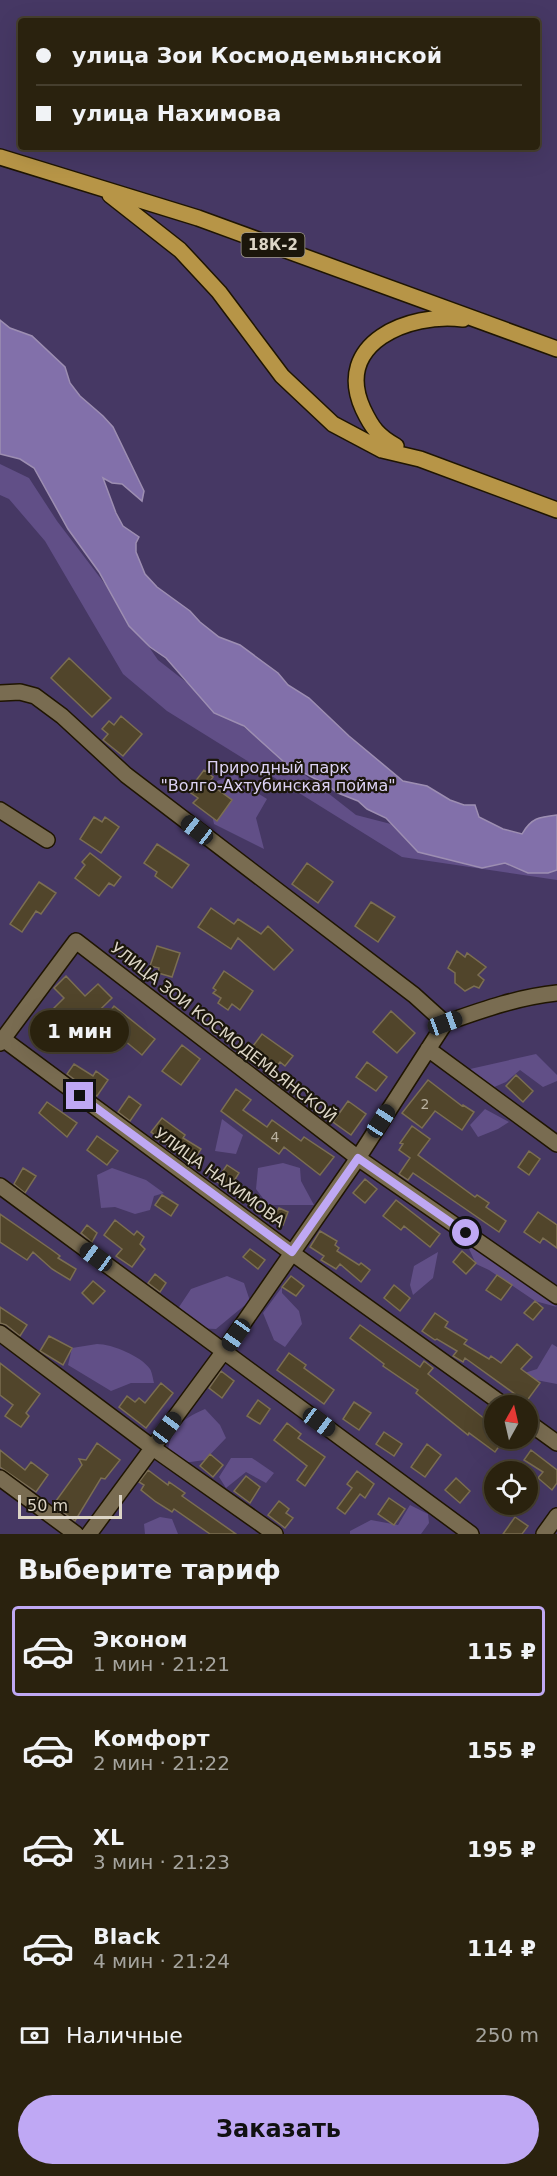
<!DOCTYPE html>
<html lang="ru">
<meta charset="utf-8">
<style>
:root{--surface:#2a220e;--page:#362f1c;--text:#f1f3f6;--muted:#a5a49e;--line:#463f2e;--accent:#bfa8f4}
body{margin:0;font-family:"DejaVu Sans",sans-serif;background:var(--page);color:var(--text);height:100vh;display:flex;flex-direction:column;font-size:22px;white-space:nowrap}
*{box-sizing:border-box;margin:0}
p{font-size:20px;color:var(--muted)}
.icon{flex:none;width:33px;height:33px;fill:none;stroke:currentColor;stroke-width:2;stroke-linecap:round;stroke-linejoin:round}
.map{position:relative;height:1534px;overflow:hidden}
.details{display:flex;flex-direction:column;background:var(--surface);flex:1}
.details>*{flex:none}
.banner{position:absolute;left:18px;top:18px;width:522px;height:132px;border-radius:6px;box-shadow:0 6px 24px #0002,0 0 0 2px var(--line);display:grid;align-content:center;height:132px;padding:0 18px;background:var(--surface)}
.needle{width:39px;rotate:8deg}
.buttons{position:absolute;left:484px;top:1395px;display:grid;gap:12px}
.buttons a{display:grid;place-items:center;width:54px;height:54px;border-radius:50%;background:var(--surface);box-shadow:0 6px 24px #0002,0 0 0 2px var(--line);font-size:30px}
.scale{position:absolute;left:18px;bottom:15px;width:104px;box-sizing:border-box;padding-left:6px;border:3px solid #dcd5c6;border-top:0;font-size:16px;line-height:21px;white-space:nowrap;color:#dcd5c6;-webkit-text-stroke:4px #1b160b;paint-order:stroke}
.end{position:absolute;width:27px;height:27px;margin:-14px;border:8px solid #bfa8f4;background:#111;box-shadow:0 0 0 3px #111}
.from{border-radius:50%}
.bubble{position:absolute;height:42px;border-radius:21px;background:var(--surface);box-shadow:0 6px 24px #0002,0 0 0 2px var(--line);font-size:20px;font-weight:700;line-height:42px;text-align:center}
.car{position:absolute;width:18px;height:36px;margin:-18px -9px;border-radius:8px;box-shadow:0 0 4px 2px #0007;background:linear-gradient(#222 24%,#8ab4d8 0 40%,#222 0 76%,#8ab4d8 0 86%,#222 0)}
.banner b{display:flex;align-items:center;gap:21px;height:57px;font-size:22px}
.banner b+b{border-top:2px solid var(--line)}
.banner i{width:15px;height:15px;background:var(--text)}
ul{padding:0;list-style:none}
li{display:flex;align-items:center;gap:18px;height:90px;margin:0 12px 9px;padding:0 6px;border:3px solid transparent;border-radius:6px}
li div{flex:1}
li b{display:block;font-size:22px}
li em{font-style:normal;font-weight:700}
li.selected{border-color:var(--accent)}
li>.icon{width:54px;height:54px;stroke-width:1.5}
h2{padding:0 18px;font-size:27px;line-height:72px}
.pay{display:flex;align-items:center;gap:15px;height:66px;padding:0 18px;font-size:22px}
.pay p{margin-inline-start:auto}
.cta{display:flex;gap:12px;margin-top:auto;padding:12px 18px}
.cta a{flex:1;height:69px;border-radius:36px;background:var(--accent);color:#111;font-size:24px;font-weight:700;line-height:69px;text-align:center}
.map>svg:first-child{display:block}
.green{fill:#463864;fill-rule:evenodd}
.forest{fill:#614f87}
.water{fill:#8270aa;stroke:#9d8eb2;stroke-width:1.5}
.building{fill:#51452b;stroke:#7b6e52;stroke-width:1.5}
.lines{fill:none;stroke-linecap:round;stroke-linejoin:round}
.minor-casing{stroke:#1f1500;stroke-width:18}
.major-casing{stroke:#1f1500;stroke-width:18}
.minor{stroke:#796c51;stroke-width:15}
.major{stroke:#b79547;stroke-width:15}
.route{stroke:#bfa8f4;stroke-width:8}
.labels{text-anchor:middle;stroke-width:4.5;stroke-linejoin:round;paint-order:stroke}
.number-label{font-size:14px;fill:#b9b19f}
.shield{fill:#1b160b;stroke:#a29c8e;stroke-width:1.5}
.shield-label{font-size:15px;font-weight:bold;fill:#dcd5c6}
.park-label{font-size:16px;fill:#dcd2f5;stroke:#1b160b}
.street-label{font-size:16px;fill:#dcd5c6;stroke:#1b160b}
</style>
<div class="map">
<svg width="557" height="1534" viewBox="0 0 557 1534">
<rect width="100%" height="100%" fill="#382d13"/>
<path class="green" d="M0 0H557V1534H0ZM21 21H537V147H21ZM495 1406H528V1438H495ZM495 1472H528V1504H495Z"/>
<path class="forest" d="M0 464 29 478 57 521 108 588 158 660 356 815 557 867V880L402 857 167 711 123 674 45 541 9 499 0 495Z
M237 774 239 781 267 799 256 818 264 849 214 824 209 801 217 781Z
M536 1054 557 1075V1081L543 1087 520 1070 506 1082 492 1088 470 1069Z
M485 1109 509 1122 498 1129 478 1137 470 1125Z
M222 1119 243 1135 236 1154 215 1151Z
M283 1163 300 1168 301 1181 314 1205H268L256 1189 258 1168Z
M112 1168 146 1180 164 1193 154 1196 150 1210 135 1214 115 1207 101 1208 97 1175Z
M465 1240 509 1268 557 1307 535 1301 489 1270 476 1264Z
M438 1252 433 1278 413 1295 410 1285 414 1266Z
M227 1276 244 1283 250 1301 216 1329 193 1328 177 1310 191 1289Z
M282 1287V1293L299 1311 302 1324 285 1347 274 1340 263 1313Z
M97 1344C112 1344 141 1356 150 1369 152 1372 153 1379 154 1383H131L111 1391 68 1365 72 1348Z
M552 1344 557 1347V1384L515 1376 537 1369Z
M205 1409 220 1425 226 1438 205 1460 183 1463 167 1457C170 1429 180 1420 205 1409Z
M231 1458H252L274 1473 266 1483 246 1472 226 1488 219 1477Z
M410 1505 428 1514 429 1523 421 1534H350V1531L371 1520 398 1525Z
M160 1517 172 1519 178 1534H145L144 1524Z"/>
<path class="water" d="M0 320 10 328 32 336 65 367 70 383 80 396 103 416 113 427 144 491 142 501 122 484 112 483 103 478 116 513 123 526 139 537 136 543V552L145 574 157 587 190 611 200 622 219 637 240 645 278 673 288 685 309 698 349 736 403 781 427 786 450 800 464 805H475L479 817 503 829 522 834C531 818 539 817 557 815V870L548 873H528L505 863 482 868 418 852 386 818 367 809 358 801 338 793 325 784 285 763 244 726 214 713 166 658 150 647 129 626 99 572 68 529 34 468 20 459 0 454Z"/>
<path class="building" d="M69 658 111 698 92 717 51 678Z
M121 716 142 734 123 756 103 740 108 734 102 729 109 721 114 725Z
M204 770 213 777 209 783 232 800 217 821 193 803 198 798 188 791Z
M94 817 102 822 105 817 119 827 101 853 80 839Z
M157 844 189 865 172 888 155 876 157 872 144 863Z
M90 853 121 877 114 886 109 883 99 896 75 878 85 865 82 862Z
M307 863 333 882 318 903 292 884Z
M39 882 56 893 41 914 36 911 22 932 10 924Z
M371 902 395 917 378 942 355 926Z
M211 908 234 924 238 919 261 934 268 926 293 950 274 970 238 938 231 949 198 927Z
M157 946 180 953 172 977 158 973 159 968 150 966Z
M457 951 465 957 467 953 486 967 478 975 484 980 479 988 474 986 465 991 455 983V973L448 968Z
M224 971 253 991 240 1010 232 1004 228 1010 218 1003 221 998 213 993 216 990 213 988Z
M66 976 85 996 98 984 112 998 66 1043 51 1028 63 1017 54 1008 64 998 54 988Z
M114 1006 155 1039 142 1055 102 1022Z
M391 1011 415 1033 397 1053 373 1032Z
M262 1034 293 1056 285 1066 280 1062 272 1072 247 1054Z
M182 1045 200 1059 181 1085 162 1071Z
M367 1062 387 1077 376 1091 356 1077Z
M74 1064 93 1076 96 1071 108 1080 97 1096 67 1074Z
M516 1075 533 1091 523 1102 506 1086Z
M428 1080 462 1106 463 1105 474 1112 462 1130 435 1111 422 1128 402 1113Z
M236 1089 251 1100 243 1110 267 1127 272 1120 301 1141 304 1137 334 1157 320 1175 284 1147 279 1154 221 1111Z
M129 1096 141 1105 130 1121 118 1112Z
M348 1101 366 1114 351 1135 333 1122Z
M47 1102 77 1123 67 1137 39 1113Z
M162 1118 185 1135 183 1138 201 1149 192 1163 151 1132Z
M412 1126 430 1139 418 1155 475 1197 477 1195 489 1203 486 1207 506 1221 499 1232 413 1173 408 1180 399 1174 410 1158 399 1150 403 1144 400 1143Z
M97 1136 118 1151 107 1165 87 1150Z
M529 1151 540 1159 529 1175 518 1167Z
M227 1165 239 1173 229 1189 216 1181Z
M23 1168 36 1176 25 1193 14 1184Z
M365 1179 377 1189 365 1203 353 1193Z
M162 1195 178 1205 171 1216 155 1205Z
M396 1200 440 1234 430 1247 404 1226 401 1230 383 1216Z
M279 1208 288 1212 283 1225 273 1221Z
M538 1212 557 1225V1248L543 1238 540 1243 524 1232Z
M0 1214 52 1250 60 1256 58 1258 76 1269 70 1280 52 1269 33 1252 27 1260 0 1242Z
M115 1220 134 1235 137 1231 144 1237 140 1244 145 1249 132 1267 116 1256 122 1249 104 1235Z
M87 1225 97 1233 92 1242 81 1233Z
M320 1231 337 1241 335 1245 339 1248 337 1251 359 1265 361 1263 370 1270 361 1282 340 1264 336 1269 321 1260 324 1256 310 1247Z
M250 1249 265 1260 258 1269 243 1257Z
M462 1251 476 1263 466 1274 453 1262Z
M155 1274 166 1283 160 1292 148 1283Z
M497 1275 512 1285 501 1300 486 1290Z
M291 1276 304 1286 296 1296 282 1287Z
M93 1281 105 1291 93 1304 82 1293Z
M394 1285 410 1298 400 1311 384 1298Z
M535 1301 543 1308 533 1320 524 1313Z
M0 1307 27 1325 20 1336 6 1325 0 1323Z
M435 1313 448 1322 445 1327 467 1340 464 1344 489 1359 491 1356 501 1363 517 1344 532 1357 521 1369 540 1383 526 1402 465 1358 463 1362 453 1356 457 1351 437 1339 435 1340 422 1331Z
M360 1325 420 1367 424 1361 433 1368 428 1374 495 1427V1438H505L495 1452 469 1433 468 1435 416 1393 418 1390 383 1366 384 1364 350 1338Z
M49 1336 72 1348 63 1365 40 1351Z
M289 1353 306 1365 304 1368 334 1390 324 1404 277 1370Z
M0 1363 40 1394 26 1413 29 1416 21 1427 5 1416 13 1405 0 1395Z
M221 1371 234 1381 222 1398 209 1388Z
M161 1383 173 1393 146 1428 119 1407 127 1396 135 1402 139 1398 145 1403Z
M258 1400 270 1409 260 1424 247 1416Z
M354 1402 371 1413 359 1430 343 1419Z
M287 1423 301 1434 298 1438 325 1457 305 1486 297 1480 307 1466 274 1440Z
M384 1432 402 1444 394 1456 376 1444Z
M97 1443 120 1460 105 1479 101 1478 75 1521 53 1505 82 1465 79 1459 86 1460Z
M427 1444 441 1455 425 1477 411 1467Z
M0 1450 25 1470 31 1462 48 1475 36 1492 0 1467Z
M531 1450 557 1470V1483L552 1490 538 1478 543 1472 524 1460Z
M210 1454 223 1465 213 1477 200 1466Z
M148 1470 168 1485 169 1482 185 1493 182 1496 236 1534H210L174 1509 172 1512 156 1502 141 1490 144 1485 139 1482Z
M357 1471 374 1484 365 1498 360 1494 345 1514 337 1508 352 1488 347 1484Z
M246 1476 260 1487 250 1503 234 1491Z
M456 1478 470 1491 460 1503 445 1490Z
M389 1498 405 1509 394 1525 378 1514Z
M279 1501 289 1509 286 1513 293 1518 285 1528 268 1515Z
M515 1517 528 1526 522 1534H503Z"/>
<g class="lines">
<g class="minor-casing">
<path id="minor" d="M0 693 20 692 35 696 62 716 126 775 414 995 445 1023C482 1010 518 997 557 993
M0 810 47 840
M3 1039 292 1253 505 1406
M0 1043 76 941 358 1158 557 1296
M428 1049 557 1144
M0 1186 471 1534
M0 1333 153 1448 275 1534
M528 1422 557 1443
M0 1478 76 1534
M89 1534 224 1351 358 1158 445 1023
M544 1534 557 1516"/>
</g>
<g class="major-casing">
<path id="major" d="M0 157 198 218 557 349
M110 195 180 250 219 292 282 376 333 424 382 450 420 459 557 510
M396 446C378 436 372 428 363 409 333 343 409 312 463 319"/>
</g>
<use href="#minor" class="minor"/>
<use href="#major" class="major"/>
</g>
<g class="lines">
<path class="route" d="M80 1096 292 1252 358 1158 466 1233"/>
</g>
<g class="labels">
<g class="number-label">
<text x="425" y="1109">2</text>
<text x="275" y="1142">4</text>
</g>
<rect class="shield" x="241.5" y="233" width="63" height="24" rx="4.5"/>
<g class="shield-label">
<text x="273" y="250">18К-2</text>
</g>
<g class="park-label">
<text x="278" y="773">Природный парк<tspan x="278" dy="18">"Волго-Ахтубинская пойма"</tspan></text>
</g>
<g class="street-label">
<text transform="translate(224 1032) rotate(38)" y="6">УЛИЦА ЗОИ КОСМОДЕМЬЯНСКОЙ</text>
<text transform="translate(220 1177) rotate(36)" y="6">УЛИЦА НАХИМОВА</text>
</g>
</g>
</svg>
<div class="buttons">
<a><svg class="needle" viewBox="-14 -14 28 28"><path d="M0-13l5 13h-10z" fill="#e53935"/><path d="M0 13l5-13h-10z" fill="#a5a49e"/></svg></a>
<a><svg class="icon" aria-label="locate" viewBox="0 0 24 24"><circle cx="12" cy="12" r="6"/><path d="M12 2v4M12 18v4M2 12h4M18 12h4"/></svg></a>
</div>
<div class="scale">50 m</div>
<i class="end from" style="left:466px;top:1233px"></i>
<i class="end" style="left:80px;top:1096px"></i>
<div class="bubble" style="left:30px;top:1010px;width:99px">1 мин</div>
<i class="car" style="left:197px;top:830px;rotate:308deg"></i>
<i class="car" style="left:445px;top:1023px;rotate:70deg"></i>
<i class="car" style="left:381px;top:1121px;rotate:33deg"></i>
<i class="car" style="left:96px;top:1257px;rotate:306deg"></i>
<i class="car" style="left:236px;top:1335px;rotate:215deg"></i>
<i class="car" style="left:319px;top:1422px;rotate:126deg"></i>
<i class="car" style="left:167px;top:1428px;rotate:37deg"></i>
<div class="banner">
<b><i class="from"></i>улица Зои Космодемьянской</b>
<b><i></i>улица Нахимова</b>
</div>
</div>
<section class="details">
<h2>Выберите тариф</h2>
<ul>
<li class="selected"><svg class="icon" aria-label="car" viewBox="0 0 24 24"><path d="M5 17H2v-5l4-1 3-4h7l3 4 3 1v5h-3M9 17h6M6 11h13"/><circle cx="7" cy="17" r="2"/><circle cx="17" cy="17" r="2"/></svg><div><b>Эконом</b><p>1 мин · 21:21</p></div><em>115 ₽</em></li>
<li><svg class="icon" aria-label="car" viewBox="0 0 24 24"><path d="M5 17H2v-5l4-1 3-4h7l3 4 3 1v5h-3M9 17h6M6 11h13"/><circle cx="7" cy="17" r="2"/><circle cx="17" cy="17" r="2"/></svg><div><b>Комфорт</b><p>2 мин · 21:22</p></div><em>155 ₽</em></li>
<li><svg class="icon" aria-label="car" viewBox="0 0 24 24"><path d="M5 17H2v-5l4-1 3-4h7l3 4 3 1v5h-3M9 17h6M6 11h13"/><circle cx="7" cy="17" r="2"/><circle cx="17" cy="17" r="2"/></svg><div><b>XL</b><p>3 мин · 21:23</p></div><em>195 ₽</em></li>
<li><svg class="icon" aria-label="car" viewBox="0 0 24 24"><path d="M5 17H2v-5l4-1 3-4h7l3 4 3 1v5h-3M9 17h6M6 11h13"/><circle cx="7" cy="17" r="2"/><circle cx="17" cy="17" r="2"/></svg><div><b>Black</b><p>4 мин · 21:24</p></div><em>114 ₽</em></li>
</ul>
<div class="pay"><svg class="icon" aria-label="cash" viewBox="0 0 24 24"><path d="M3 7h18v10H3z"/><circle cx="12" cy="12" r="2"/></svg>Наличные<p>250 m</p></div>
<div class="cta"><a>Заказать</a></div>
</section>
